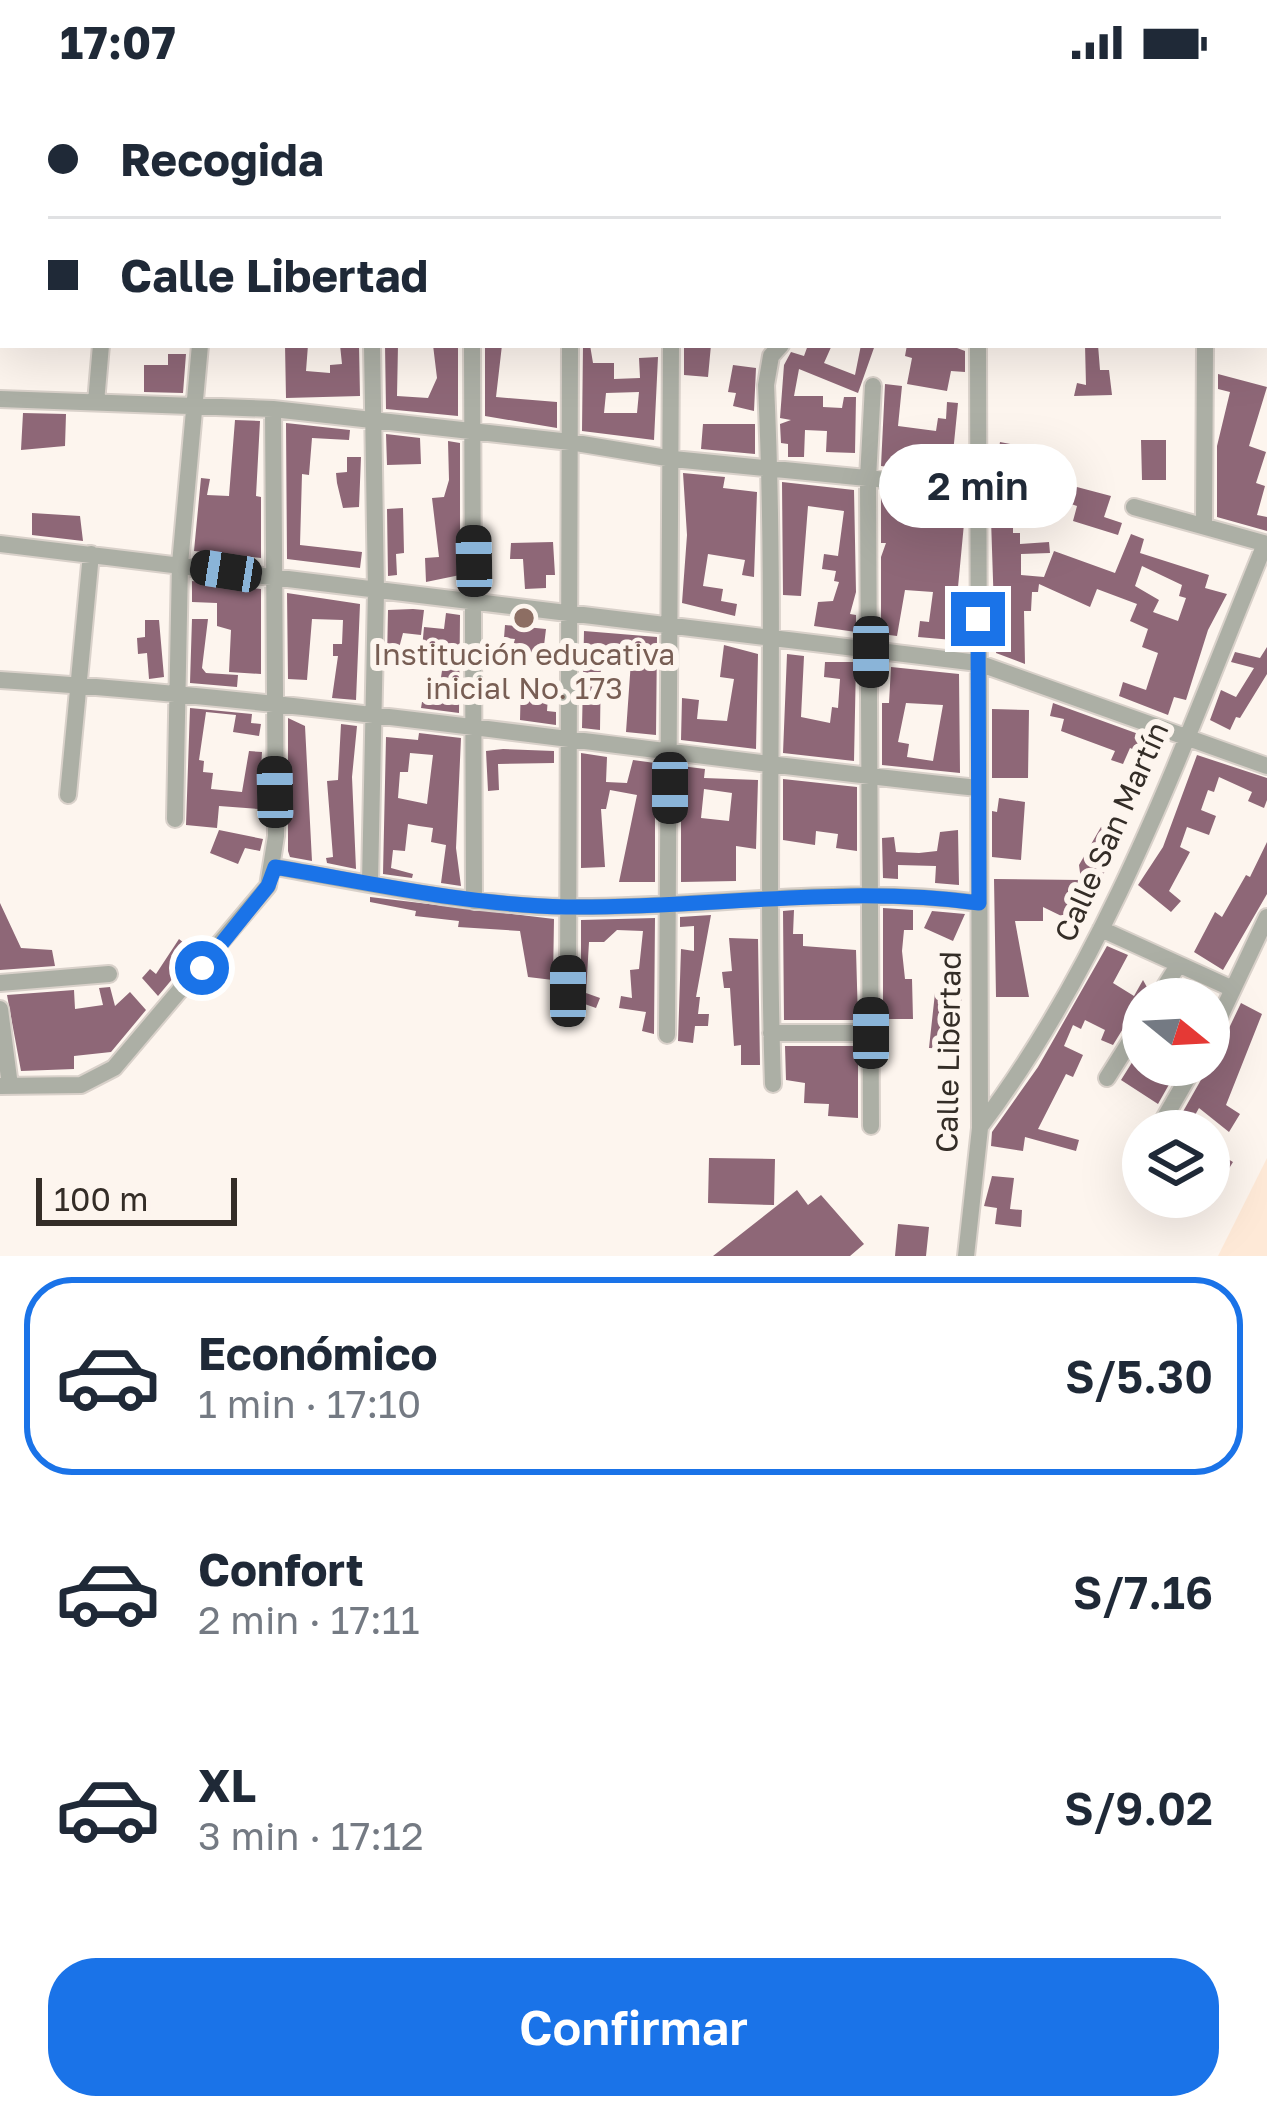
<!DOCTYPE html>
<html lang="es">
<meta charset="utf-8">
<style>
:root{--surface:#fff;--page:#f6f6f7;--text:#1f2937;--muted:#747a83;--line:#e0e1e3;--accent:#1a73e8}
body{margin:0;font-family:"Golos Text",sans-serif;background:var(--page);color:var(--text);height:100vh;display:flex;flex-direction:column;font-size:45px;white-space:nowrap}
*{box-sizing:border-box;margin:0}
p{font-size:39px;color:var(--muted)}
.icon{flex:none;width:66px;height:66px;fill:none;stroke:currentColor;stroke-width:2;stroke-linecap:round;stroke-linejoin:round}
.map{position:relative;height:1172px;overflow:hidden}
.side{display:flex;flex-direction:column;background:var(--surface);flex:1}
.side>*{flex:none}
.hud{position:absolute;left:0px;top:0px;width:1269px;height:264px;box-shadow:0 12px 48px #0002;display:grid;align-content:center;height:264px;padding:0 48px;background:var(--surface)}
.needle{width:78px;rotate:108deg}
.buttons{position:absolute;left:1122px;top:894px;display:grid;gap:24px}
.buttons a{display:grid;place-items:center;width:108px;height:108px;border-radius:50%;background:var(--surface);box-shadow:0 12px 48px #0002;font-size:60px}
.scale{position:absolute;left:36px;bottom:30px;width:201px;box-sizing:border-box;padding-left:12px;border:6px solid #342d27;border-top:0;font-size:33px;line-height:42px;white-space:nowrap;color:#342d27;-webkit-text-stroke:9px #fdf5ee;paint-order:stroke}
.end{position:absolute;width:54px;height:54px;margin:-27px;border:15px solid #1a73e8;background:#fff;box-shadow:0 0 0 6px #fff}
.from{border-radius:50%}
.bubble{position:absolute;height:84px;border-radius:42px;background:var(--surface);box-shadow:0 12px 48px #0002;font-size:39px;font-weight:600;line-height:84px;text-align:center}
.car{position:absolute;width:36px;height:72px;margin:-36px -18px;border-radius:15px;box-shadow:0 0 9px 3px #0007;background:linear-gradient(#222 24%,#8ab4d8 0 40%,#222 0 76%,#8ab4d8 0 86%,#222 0)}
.hud b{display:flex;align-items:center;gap:42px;height:114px;font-size:45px}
.hud b+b{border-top:3px solid var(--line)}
.hud i{width:30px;height:30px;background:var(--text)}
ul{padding:21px 0 0;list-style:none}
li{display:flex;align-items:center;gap:36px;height:198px;margin:0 24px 18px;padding:0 24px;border:6px solid transparent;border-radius:48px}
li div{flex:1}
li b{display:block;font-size:45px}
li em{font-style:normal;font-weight:600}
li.current{border-color:var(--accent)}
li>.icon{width:108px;height:108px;stroke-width:1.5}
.action{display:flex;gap:24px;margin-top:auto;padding:24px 48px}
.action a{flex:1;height:138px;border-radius:48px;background:var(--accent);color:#fff;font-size:48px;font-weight:600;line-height:138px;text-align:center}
.status{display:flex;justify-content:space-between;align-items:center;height:84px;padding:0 60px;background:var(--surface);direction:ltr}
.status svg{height:33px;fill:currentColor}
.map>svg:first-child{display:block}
.built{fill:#fee9d7}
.building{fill:#8e6777;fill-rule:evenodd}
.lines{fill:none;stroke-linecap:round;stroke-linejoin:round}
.minor-casing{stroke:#d9d1ca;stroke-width:20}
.minor{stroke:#acafa5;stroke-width:16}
.route{stroke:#1a73e8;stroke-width:15}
.education-dot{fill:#8d6e63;stroke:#fdf5ee;stroke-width:4.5}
.labels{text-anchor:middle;stroke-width:12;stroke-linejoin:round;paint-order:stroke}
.education-label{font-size:30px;fill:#785e54;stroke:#fdf5ee}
.street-label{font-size:30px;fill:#342d27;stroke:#fdf5ee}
</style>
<div class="status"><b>17:07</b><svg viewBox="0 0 49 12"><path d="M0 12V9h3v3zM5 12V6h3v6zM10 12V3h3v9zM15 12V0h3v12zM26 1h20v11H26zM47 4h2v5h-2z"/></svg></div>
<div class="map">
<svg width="1267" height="1172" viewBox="0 0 1267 1172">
<rect width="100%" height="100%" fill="#fdf5ee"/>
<path class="built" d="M1267 1074V1172H1218Z"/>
<path class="building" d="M285 261H308L306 287 330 289V281L342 280 340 261H359L360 312 286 314Z
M385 261H398L397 312 428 314 437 294 433 261H458V332L386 325Z
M485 261H502L496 313 557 318V344L485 332Z
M590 261 593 279H614V295L640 294 639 274 658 273 654 356 582 347 583 262ZM639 308 637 329H604L606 309Z
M684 261H711L708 293 684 291Z
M808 261H832L824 279 855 291 861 261H875L858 309 799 285 794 312H823V323L842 324 844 313H856L855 369 826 368 827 347 805 346 804 373H788V360L781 359 780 340 791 336 780 334 784 281 791 268 804 272Z
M907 261H949L965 267V288L951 287 947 307 907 300 912 274 905 272Z
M1085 261H1098L1100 286H1109L1112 311 1074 312 1077 299 1086 301Z
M168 270H186L183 309 144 308V281H168Z
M733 281 756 284 754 327 733 322 736 309 728 308Z
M1218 290 1267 303 1249 362 1266 368 1256 399 1265 402 1257 431 1267 433V447L1217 433V362L1230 308 1218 305Z
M885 300 902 302 898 342 936 347 938 334 946 335 947 318 958 319 952 379H957L956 390 935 388 936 378 905 374 903 385 881 382Z
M23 329 66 330 65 362 21 366Z
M235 336 260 337 256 412 261 413V474L194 467 201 394 210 395 207 411 229 412Z
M286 339 350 346 349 356 312 354 309 391 302 390 300 461 362 468 360 484 287 475Z
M703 340H755V370L701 365Z
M386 350 420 354 421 380 387 381Z
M1141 356H1166V396H1142Z
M448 357 460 359V491L426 498 425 474 439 473 432 414 444 413 449 396Z
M1000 358 1025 363 1020 388 1111 412 1104 433 1122 439 1118 451 1073 437 1077 422 1065 418 1067 409 1026 406V428L1013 427V449H1020V460L1049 458 1050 469 1021 470V491L1044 493 1054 467 1115 489 1131 450 1144 455 1140 469 1209 491 1205 504 1227 510 1208 546 1186 616 1174 613 1168 631 1119 612 1123 598 1146 606 1158 569 1142 563 1148 545 1130 537 1137 520 1097 505 1090 523 1039 500 1038 508H1032L1031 527H1024L1025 580 996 569 1001 526H994L991 435 993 418 1005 407 1007 378 997 376ZM1142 482 1182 501 1179 512 1186 514 1178 537 1153 528 1159 516 1135 502Z
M347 373H361L359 423 343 424 337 399 336 389 347 388Z
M683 389 725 393 723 404 757 408 754 493 742 491 745 476 708 470 703 502 723 505 721 517 737 520 735 532 682 519 687 451Z
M782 398 854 406 856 508 850 530 856 531V548L814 542 818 518 833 517 839 498 834 497 836 487 822 485 824 470 838 472 844 427 808 422 801 512 783 511Z
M881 408 905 411 902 427 930 430 932 413 961 416 959 428 965 429 953 556 918 553 920 537 929 538 933 508 905 506 897 552 881 550V473L886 459H881Z
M403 424 404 469 396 470 397 491 388 492 387 425Z
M32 429 80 432 83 457 32 451Z
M553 458 555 491H546V504L525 505 523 475H510L511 459Z
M192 497 261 505V590L229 588 231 546 217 542V519L192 518Z
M287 509 360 520 356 616 332 614 338 572H333V560H342L343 536 312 535 307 596 288 595Z
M413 525 424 526 421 551 403 549 395 579 387 578 388 526Z
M446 529 460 531 459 629 421 624 422 618 437 620 443 580 441 567 422 565 424 543 444 545Z
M192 535H208L202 584 206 589 238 591 237 603 190 599Z
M145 536H159L164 593 149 595 147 569 138 570 137 554 145 553Z
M505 541 546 545 542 578 509 576 515 555 504 554Z
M584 547 657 553 656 651 626 648 631 577 626 575 601 574 600 646 582 644Z
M724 561 758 570 756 665 681 656 682 614 699 616 697 635 727 637 734 595 720 593Z
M1267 563V590L1240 634 1236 633 1230 646 1210 636 1221 606 1236 613 1254 584 1231 578 1235 568 1260 574Z
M787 570 804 572 801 633 830 639 832 623 838 624 840 595 824 593 825 578H856L854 677 783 669Z
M891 583 959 590 960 689 882 681V619H889ZM906 619 943 621 933 677 907 673 909 660 898 658Z
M521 597 549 599 547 627 556 628V641L520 636Z
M1053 619 1155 656 1149 672 1130 664 1123 680 1111 676 1115 667 1061 647 1064 635 1050 632Z
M190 624 252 630 251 639 261 640 259 652 233 648 236 631 206 628 199 676 204 677 203 688 213 689 211 705 242 708 249 667 262 668 259 725 219 722 217 744 186 741Z
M992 625 1029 626 1028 694H992Z
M288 634 305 642 312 777 290 773 288 767Z
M341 640 357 642 352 693 356 785 327 779 326 774 333 773 327 697 338 696Z
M419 649 461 654 456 764 461 802 441 799 446 761 431 758 433 744 419 742 408 740 405 767 393 766 391 784 413 790 412 794 383 790 386 653 418 656ZM410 669 433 671 427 720 398 714 400 688H408Z
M503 665 554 667V679L498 680 499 706 488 707 486 667Z
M581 669 607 673 606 698 627 699 633 676 655 679V798H619L637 711 610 706 606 725H601L605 783 581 784Z
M1197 671 1267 694V716L1264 724 1248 717 1252 708 1219 693 1214 708 1208 706 1201 726 1216 732 1209 751 1187 743 1180 763 1190 768 1169 807 1181 817 1171 828 1138 801 1163 763Z
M681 682 705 685 704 694 758 696 756 765 736 762V797L681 798ZM704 705 732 709 729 737 701 734Z
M783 695 857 703V767L836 764 838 750 816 747 815 761 783 756Z
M999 714 1025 718 1021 776 992 773V727L997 728Z
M1101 743 1122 754 1087 822 1092 824 1084 843 1043 823V837H1015L1029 913H996L994 795 1081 796 1079 781Z
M219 746 263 755 260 767 245 764 238 780 210 769Z
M958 746 959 801 935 799 936 782 898 781V795L883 794 882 754 894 753 896 768 919 769 937 767 940 748Z
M1267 758V810L1223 886 1194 868 1215 828 1222 833 1246 791 1250 793Z
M370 813 554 835 553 896 528 893 520 847 458 843 459 837 415 832 416 827 370 818Z
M0 819 21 864 52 866 55 882 0 886Z
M883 824 913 826V846H904L902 867 905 895H912L913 935H883Z
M794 826 793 850H803V862L856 866 858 936H784L783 827Z
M932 827 965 830 953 857 924 844Z
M711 831 696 913H700L698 930H709L708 942H695L693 959 678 957 681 865 694 867V842L680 843V833Z
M655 834 654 950 642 947 646 928 619 924 621 912 632 914 630 886 639 885 643 847 617 846 604 858H589L586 909 600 914 596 924 576 917 581 907V836Z
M729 854 758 855 760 981H741V961L734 962 730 904H724L722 888 732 887Z
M179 855 195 868 158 912 142 894 150 885 156 890Z
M1107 862 1128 871 1113 899 1134 912 1143 896 1148 905 1143 924 1132 930 1113 961 1101 956 1105 946 1085 936 1081 945 1073 941 1064 962 1083 971 1073 993 1066 990 1038 1045 1079 1056 1076 1067 1025 1053 1023 1067 991 1062 992 1048 1038 983Z
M110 903 115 922 130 908 146 926 111 968 74 972V985L21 987 7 911 74 906 75 925 103 921 99 904Z
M935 909 962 912 959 965 929 964Z
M1241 919 1262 930 1226 1021 1240 1030 1229 1048 1199 1024 1186 1047H1172L1206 987 1209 969 1221 961Z
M1143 961V981H1180L1158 1020 1121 996Z
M785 962H858V1034L828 1032 829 1020 804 1019 805 999 786 996Z
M1209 1064 1233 1078 1209 1117Z
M709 1074 775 1075 774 1121 708 1119Z
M992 1092 1014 1094 1010 1125 1022 1126 1021 1143 995 1140 997 1124 984 1122Z
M797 1106 808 1121 821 1111 864 1160 850 1172H713Z
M898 1140 929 1143 926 1172H895Z"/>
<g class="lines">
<g class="minor-casing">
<path id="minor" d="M205 0V3
M572 0 573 3
M975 0V3
M1165 0V3
M1266 31H1267
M0 86 2 0
M1266 129H1267
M0 164H3
M1266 241H1267
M472 261 474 817
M0 315 273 325 570 358 673 375 979 405
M96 318 101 261
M1134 423 1267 460
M1204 440 1205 261
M0 460 978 579 1267 682
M0 596C328 617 652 670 978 704
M68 711 91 470
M175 735 180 480 200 261
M275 783C371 800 468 821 566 823 705 825 841 799 979 819
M370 799 376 507 372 261
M1101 845 1233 905
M0 899 109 890
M568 907 570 261
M1157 915 1177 883
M0 925 10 1002
M771 949H870
M667 951 671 261
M1209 956 1267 833
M1107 994 1143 937
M773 1000C765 767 777 534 766 301L771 272 781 261
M0 1002 81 1001 114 984 268 802 276 752 273 325
M871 1042 868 394 873 302
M980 1043C1112 868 1183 660 1265 460
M1157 1047 1195 981
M966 1172 980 1044 978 261"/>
</g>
<use href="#minor" class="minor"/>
</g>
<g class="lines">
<path class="route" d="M202 884 268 802 275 783C371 799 468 821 566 823 705 825 840 800 979 819L978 535"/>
</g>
<circle class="education-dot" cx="524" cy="534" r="12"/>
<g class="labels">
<g class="education-label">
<text x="524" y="581">Institución educativa<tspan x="524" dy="34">inicial No. 173</tspan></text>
</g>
<g class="street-label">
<text transform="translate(1112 748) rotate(-66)" y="10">Calle San Martín</text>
<text transform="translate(949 968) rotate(-89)" y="10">Calle Libertad</text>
</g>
</g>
</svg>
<div class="buttons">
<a><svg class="needle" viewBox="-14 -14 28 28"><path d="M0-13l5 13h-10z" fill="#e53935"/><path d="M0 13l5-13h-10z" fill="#747a83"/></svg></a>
<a><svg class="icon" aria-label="layers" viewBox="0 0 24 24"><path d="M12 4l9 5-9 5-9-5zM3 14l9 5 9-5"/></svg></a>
</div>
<div class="scale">100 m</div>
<i class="end from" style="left:202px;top:884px"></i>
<i class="end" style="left:978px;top:535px"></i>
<div class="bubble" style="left:879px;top:360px;width:198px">2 min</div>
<i class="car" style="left:474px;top:477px;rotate:359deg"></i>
<i class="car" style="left:226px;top:487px;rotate:279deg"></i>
<i class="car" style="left:871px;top:568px;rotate:180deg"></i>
<i class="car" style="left:670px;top:704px;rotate:180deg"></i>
<i class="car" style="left:275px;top:708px;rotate:359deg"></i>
<i class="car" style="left:568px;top:907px;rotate:0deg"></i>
<i class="car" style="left:871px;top:949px;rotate:0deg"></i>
<div class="hud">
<b><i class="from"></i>Recogida</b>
<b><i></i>Calle Libertad</b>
</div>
</div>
<section class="side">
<ul>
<li class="current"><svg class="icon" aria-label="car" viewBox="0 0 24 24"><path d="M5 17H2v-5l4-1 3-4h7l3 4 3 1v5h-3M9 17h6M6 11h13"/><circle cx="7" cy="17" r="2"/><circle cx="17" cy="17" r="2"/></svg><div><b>Económico</b><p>1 min · 17:10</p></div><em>S/5.30</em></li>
<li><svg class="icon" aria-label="car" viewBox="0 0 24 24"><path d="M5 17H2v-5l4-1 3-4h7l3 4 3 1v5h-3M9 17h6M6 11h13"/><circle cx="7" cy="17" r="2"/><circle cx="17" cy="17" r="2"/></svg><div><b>Confort</b><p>2 min · 17:11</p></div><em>S/7.16</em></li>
<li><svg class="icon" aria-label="car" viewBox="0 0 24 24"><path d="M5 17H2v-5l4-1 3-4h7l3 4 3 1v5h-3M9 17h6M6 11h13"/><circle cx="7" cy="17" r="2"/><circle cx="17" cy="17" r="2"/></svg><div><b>XL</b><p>3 min · 17:12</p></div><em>S/9.02</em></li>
</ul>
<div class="action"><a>Confirmar</a></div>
</section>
